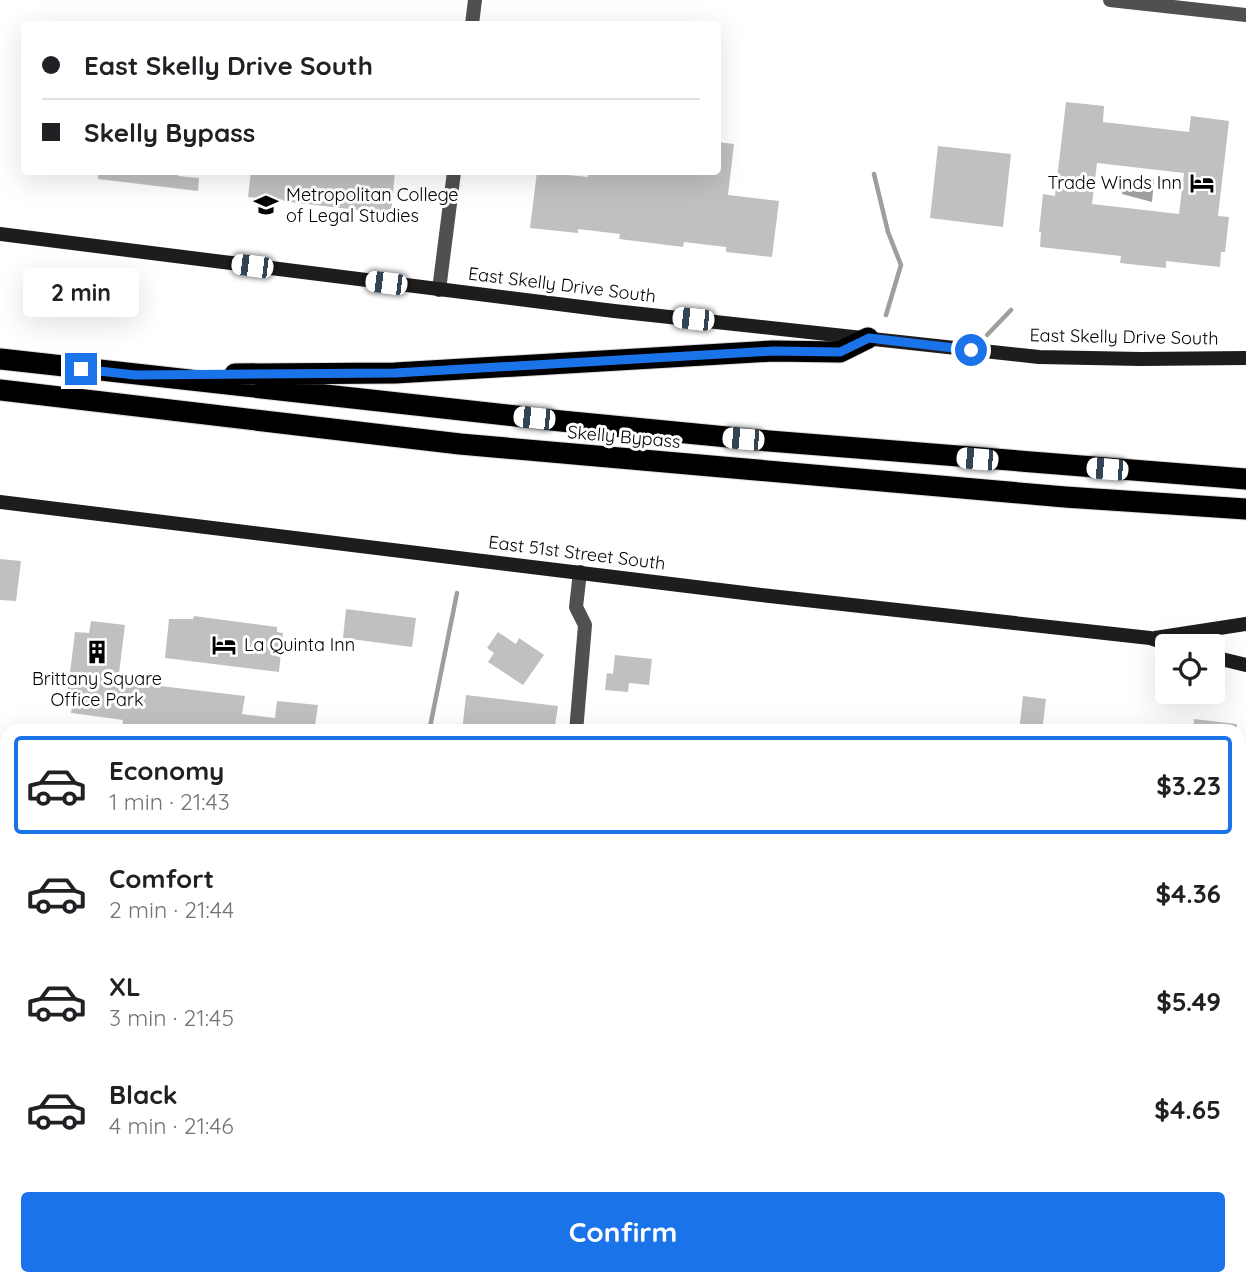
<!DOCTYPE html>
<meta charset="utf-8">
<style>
:root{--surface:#fff;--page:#f6f6f6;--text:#202124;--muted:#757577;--line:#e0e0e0;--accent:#1a73e8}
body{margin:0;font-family:Quicksand,sans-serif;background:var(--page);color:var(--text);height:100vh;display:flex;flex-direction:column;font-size:26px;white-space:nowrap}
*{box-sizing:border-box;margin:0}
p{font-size:23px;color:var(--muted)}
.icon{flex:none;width:38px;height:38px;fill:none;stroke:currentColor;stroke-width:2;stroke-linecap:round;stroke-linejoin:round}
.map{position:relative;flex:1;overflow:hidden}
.drawer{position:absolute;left:0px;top:724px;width:1246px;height:562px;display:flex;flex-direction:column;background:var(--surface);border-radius:21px 21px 0 0;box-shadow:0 7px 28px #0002}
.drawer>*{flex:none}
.hud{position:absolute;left:21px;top:21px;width:700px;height:154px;border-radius:7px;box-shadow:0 7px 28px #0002;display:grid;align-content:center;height:154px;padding:0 21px;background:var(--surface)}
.controls{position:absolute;left:1155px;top:634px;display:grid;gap:14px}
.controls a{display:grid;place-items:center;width:70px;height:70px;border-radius:7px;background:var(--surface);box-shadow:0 7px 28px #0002;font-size:35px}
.end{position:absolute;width:32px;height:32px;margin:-16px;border:9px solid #1a73e8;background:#fff;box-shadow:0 0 0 4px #fff}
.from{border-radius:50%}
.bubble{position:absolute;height:49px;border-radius:7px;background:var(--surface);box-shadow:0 7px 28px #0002;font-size:23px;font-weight:800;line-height:49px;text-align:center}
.car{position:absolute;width:21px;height:42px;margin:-21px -10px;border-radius:9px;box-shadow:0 0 5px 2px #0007;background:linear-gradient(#fff 24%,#345 0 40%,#fff 0 76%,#345 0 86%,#fff 0)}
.hud b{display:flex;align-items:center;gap:24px;height:66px;font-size:26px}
.hud b+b{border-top:2px solid var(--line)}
.hud i{width:18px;height:18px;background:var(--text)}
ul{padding:12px 0 0;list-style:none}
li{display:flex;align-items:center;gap:21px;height:98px;margin:0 14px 10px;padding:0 7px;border:4px solid transparent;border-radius:7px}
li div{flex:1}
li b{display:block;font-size:26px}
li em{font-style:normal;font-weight:800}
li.selected{border-color:var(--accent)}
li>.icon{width:63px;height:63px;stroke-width:1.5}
.cta{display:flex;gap:14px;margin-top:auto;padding:14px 21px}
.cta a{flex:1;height:80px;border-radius:7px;background:var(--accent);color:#fff;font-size:28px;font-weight:800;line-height:80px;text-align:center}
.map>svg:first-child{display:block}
.water{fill:#9e9e9e}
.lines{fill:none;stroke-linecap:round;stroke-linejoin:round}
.stream{stroke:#9e9e9e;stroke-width:4.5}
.building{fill:#c0c0c0;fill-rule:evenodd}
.motorway-casing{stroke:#dbdbdb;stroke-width:23}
.minor{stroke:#505050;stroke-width:14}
.secondary{stroke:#1d1d1d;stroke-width:14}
.motorway{stroke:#000;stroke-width:21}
.route{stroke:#1a73e8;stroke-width:9}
.labels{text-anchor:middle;stroke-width:6;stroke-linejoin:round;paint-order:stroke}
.poi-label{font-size:18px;fill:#000;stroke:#fff;text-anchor:start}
.street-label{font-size:18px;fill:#000;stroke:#fff}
</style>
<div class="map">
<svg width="1246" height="1285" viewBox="0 0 1246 1285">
<rect width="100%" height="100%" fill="#fff"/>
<path class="water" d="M1124 179H1154L1152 202 1122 194Z"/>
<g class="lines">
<path class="stream" d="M874 174 888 232 901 265 886 315
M987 335 1011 310
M429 732 457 593
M1239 1209H1246
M361 1285 363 1279
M553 1285 567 1279"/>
</g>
<path class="building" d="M1066 102 1104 106 1103 122 1189 132 1191 116 1229 121 1218 216 1229 217 1225 252H1221L1220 267 1166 261V268L1120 263 1121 256 1040 247 1041 232H1039L1043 194 1055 196ZM1097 163 1184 173 1179 214 1092 204Z
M718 142 734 144 728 195 779 201 772 257 726 252V247L684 242 683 247 619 239 620 234 578 229V233L530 228 537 172 588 177 589 172H718Z
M938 146 1011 154 1003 227 930 218Z
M98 172H178V176L199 178 198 191 98 179Z
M251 172H395L391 214 248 197Z
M0 559 21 561 16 601 0 600Z
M346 609 416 618 412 647 343 638Z
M194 616 277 627V632L283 633 279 672 165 658 169 619H193Z
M91 621 125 625 118 681 245 696 242 714 275 718 277 701 318 705 314 732H122L123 720 71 713 72 706 66 705 75 632 89 633Z
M498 632 516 644 519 638 544 655 523 685 488 662 494 653 487 648Z
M615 655 652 659 649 685 629 683 628 692 605 690 607 673 613 674Z
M466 695 558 706 554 732H462Z
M1023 696 1046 699 1042 732H1019Z
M1194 719 1237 724 1236 732H1193Z"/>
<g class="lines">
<g class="motorway-casing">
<path id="motorway" d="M0 359 561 421 769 441 1246 479
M235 374 395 373 773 351 840 352 868 338
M0 390 460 444 1065 497 1246 509"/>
</g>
<path class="minor" d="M1110 0 1246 15
M472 24 475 0
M439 290 454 172
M576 732 585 625 576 607 580 572
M810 1285V1279
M928 1285 1011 1282 1019 1285"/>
<path class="secondary" d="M0 234 614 311 1039 357 1141 359 1246 358
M0 502 761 595 1150 638 1175 646
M1155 638 1246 624
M1213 657 1246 665"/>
<use href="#motorway" class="motorway"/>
</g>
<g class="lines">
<path class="route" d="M81 369 135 375 395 373 774 351 840 352 869 338 971 350"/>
</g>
<defs>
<g id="hotel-bare" transform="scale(1.89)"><path d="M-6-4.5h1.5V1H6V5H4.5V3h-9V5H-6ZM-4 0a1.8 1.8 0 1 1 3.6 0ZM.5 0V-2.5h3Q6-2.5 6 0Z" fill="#000" stroke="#fff" stroke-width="2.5" paint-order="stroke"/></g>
<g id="school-bare" transform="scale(1.89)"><path d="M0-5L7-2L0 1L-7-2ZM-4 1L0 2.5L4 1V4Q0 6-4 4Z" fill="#000" stroke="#fff" stroke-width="2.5" paint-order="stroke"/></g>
<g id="building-bare" transform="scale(1.89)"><path d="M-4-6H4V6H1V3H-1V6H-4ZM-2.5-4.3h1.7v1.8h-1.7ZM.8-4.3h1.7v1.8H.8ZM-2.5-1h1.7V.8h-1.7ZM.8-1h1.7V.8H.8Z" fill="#000" stroke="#fff" stroke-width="2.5" paint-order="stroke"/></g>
</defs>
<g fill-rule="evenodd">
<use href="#hotel-bare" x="1202" y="183"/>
<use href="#school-bare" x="266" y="205"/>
<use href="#hotel-bare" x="224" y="645"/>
<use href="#building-bare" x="97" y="652"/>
</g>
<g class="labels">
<g class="poi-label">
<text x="1182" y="189" text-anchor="end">Trade Winds Inn</text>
<text x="286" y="201">Metropolitan College<tspan x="286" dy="21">of Legal Studies</tspan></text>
<text x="244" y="651">La Quinta Inn</text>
<text x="97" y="685" text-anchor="middle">Brittany Square<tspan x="97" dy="21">Office Park</tspan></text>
</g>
<g class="street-label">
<text transform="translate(562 285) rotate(7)" y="6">East Skelly Drive South</text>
<text transform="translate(1124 337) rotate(1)" y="6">East Skelly Drive South</text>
<text transform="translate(624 437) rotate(5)" y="6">Skelly Bypass</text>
<text transform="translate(577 553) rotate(7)" y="6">East 51st Street South</text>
</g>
</g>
</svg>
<div class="controls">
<a><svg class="icon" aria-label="locate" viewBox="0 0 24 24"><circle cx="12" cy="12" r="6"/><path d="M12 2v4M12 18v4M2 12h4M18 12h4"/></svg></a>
</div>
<i class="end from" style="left:971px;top:350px"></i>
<i class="end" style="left:81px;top:369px"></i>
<div class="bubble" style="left:23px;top:268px;width:116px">2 min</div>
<i class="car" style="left:252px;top:266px;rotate:277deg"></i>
<i class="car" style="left:386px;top:283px;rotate:277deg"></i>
<i class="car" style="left:693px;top:319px;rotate:276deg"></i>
<i class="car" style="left:534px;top:418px;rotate:276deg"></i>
<i class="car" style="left:743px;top:439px;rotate:275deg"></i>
<i class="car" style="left:977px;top:459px;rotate:275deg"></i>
<i class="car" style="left:1107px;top:469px;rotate:275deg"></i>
<div class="hud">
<b><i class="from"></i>East Skelly Drive South</b>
<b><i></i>Skelly Bypass</b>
</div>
<section class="drawer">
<ul>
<li class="selected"><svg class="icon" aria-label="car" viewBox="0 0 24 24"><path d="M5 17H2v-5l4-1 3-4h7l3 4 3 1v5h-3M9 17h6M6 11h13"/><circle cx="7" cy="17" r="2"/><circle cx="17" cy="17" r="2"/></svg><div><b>Economy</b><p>1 min · 21:43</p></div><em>$3.23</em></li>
<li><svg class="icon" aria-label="car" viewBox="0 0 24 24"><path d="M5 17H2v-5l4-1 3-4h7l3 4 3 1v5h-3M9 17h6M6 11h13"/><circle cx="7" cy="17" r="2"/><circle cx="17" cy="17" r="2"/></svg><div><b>Comfort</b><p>2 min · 21:44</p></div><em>$4.36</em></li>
<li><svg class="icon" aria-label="car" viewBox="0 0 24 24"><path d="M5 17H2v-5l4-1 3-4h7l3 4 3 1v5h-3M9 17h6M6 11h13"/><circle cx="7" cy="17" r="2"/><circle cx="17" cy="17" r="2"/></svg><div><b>XL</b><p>3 min · 21:45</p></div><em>$5.49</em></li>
<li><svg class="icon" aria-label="car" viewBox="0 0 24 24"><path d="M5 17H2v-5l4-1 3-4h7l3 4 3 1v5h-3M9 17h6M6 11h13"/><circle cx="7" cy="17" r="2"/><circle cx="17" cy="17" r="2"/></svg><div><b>Black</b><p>4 min · 21:46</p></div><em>$4.65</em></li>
</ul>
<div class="cta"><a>Confirm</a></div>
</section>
</div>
